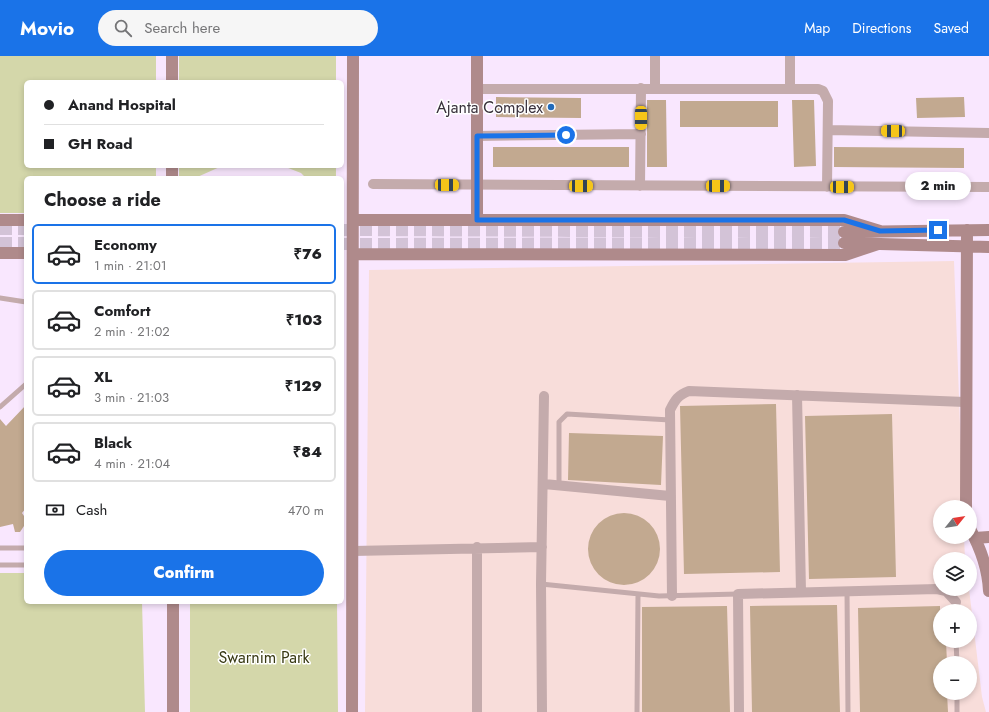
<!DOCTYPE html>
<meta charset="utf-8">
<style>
:root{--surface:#fff;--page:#f6f6f6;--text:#202124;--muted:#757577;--line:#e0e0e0;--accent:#1a73e8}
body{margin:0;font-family:Jost,sans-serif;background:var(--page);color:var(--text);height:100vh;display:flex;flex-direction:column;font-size:15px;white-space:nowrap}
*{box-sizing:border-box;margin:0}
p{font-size:13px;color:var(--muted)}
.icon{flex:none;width:22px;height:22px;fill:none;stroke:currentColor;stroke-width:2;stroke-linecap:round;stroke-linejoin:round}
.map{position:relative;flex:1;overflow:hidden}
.details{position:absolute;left:24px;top:120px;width:320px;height:428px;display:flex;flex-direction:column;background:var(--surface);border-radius:6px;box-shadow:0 2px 6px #0003}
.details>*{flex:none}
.guide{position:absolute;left:24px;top:24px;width:320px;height:88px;border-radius:6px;box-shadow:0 2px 6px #0003;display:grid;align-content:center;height:88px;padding:0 20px;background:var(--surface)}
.needle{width:26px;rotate:60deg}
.fabs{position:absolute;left:933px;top:444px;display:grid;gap:8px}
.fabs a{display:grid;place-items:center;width:44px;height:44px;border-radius:50%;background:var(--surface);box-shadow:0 2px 6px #0003;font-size:20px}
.end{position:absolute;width:18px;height:18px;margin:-9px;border:5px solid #1a73e8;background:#fff;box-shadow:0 0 0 2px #fff}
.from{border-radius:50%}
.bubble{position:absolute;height:28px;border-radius:14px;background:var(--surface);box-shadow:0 2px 6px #0003;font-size:13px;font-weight:800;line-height:28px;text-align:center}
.car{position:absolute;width:12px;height:24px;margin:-12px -6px;border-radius:5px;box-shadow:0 0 3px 1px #0007;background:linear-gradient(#f5c518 24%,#345 0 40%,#f5c518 0 76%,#345 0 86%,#f5c518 0)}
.guide b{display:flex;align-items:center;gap:14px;height:38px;font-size:15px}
.guide b+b{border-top:1px solid var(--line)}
.guide i{width:10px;height:10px;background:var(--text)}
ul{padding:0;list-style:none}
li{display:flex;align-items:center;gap:12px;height:60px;margin:0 8px 6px;padding:0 12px;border:2px solid var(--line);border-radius:6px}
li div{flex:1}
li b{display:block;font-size:15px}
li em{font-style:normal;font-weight:800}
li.current{border-color:var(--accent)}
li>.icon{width:36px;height:36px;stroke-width:1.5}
h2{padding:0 20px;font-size:18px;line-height:48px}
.pay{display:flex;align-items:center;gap:10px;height:44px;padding:0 20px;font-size:15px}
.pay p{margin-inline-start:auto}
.primary-button{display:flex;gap:8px;margin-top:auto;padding:8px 20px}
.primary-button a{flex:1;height:46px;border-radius:24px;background:var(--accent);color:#fff;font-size:16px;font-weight:800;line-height:46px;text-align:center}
header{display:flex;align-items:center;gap:24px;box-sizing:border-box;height:56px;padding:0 20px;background:var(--accent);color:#fff}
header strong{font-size:19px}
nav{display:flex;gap:22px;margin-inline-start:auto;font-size:14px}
.search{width:280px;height:36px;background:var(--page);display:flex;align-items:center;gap:10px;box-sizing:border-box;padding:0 14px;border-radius:22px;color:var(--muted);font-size:15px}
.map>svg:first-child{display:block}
.commercial{fill:#f8ddda;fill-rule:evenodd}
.green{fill:#d4d7aa}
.building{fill:#c2a990}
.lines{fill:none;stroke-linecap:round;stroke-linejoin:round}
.secondary-tunnel{stroke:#d3c3d7;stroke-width:12;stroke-dasharray:12 6;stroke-linecap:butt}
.lane{stroke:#c4abac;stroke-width:5}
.street{stroke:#c4abac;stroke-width:10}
.secondary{stroke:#af8a8b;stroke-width:12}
.route{stroke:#1a73e8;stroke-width:5}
.poi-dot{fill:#216bbb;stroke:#fff;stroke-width:1.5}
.labels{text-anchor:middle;stroke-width:3;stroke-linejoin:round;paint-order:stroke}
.poi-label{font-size:16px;fill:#3a323d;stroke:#fff;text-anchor:end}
.park-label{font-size:16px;fill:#383913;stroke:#fff}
</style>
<header>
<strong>Movio</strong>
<div class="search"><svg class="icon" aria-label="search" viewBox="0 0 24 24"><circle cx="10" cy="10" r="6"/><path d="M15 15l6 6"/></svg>Search here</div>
<nav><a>Map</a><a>Directions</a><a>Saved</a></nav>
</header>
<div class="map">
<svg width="989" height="656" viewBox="0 0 989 656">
<rect width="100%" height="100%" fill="#f9e7fe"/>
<path class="commercial" d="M954 205 963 451H940V481H964L965 503H940V533H969L982 641 986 656H365L369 214ZM940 555H970V585H940ZM940 607H970V637H940Z"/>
<path class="green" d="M0 0H156V26H26V110H156V122H26V157H0Z
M179 0H336V26H179Z
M179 110H222L195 122H179Z
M283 110H336V122H306L301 117Z
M0 517H26V546H142L145 656H0Z
M190 546H337L338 656H190Z"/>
<path class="building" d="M496 41 581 42V62L496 61Z
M964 41 965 61 917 62 916 42Z
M647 44H666L667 111H647Z
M792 44H814L816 110 794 111Z
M680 45H778V71H680Z
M493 91H629V111H493Z
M834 91 964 92V112L834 111Z
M776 348 780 516 684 518 680 350Z
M26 349V452L22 457 24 460V470L20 476H15L13 468 0 471V363L6 370Z
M892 358 896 521 809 523 805 360Z
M569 377 663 380 661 429 568 424Z
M588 493a36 36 0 1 1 72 0a36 36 0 1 1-72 0Z
M837 549 840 656H752L750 550Z
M727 550 730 656H642V551Z
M940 550V585H946L947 607H940V637H947L948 656H860L858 552Z"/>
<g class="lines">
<path class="secondary-tunnel" d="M0 173H26
M342 174 844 176
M0 187H26
M342 188 844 187"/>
<path class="lane" d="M0 242 26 246
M0 351 26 328
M559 430V366L567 358 670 364
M0 492H26
M0 509H26
M541 528 659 540 738 538
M847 535 848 656
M956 546V555
M956 585 957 607
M957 637V656
M637 656 638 538"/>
<path class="street" d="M655 0V32
M477 33H818L823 35 828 45 827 131
M790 33V0
M828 74 989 77
M477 80 641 78
M373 128 989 131
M640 130 641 32
M797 339 801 536
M544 428 670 440
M353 495 542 491
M672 540 670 354C675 344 678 339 689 335L965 346
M477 656V491
M542 656 541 528 544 340
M739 656 738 538 937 533 946 535 956 546"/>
<path class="secondary" d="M172 26V0
M172 122V110
M0 164H26
M353 164H844L880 175
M477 164V0
M844 176 989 174
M844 187 989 191
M0 197H26
M353 198 845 199 878 188
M966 451 967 174
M970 473C981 493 988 512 989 535
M975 482 989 481
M173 546V656
M352 656 353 0"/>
</g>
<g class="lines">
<path class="route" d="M566 79 477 80V164H844L880 175 938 174"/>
</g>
<circle class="poi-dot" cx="551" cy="51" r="4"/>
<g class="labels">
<g class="poi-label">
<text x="543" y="57">Ajanta Complex</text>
</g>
<g class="park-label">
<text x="264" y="607">Swarnim Park</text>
</g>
</g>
</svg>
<div class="fabs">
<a><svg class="needle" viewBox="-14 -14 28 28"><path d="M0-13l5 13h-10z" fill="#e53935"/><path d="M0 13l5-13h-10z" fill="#757577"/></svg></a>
<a><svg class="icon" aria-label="layers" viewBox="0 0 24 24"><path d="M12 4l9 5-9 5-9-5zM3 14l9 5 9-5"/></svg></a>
<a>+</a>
<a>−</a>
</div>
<i class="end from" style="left:566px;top:79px"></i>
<i class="end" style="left:938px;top:174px"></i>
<div class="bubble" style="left:905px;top:116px;width:66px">2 min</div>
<i class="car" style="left:641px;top:62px;rotate:180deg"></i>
<i class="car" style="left:893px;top:75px;rotate:271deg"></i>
<i class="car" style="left:447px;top:129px;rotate:91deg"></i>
<i class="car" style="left:581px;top:130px;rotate:90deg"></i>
<i class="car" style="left:718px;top:130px;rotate:90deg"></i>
<i class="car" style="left:842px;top:131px;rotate:90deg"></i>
<div class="guide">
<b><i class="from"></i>Anand Hospital</b>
<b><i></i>GH Road</b>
</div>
<section class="details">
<h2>Choose a ride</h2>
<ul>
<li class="current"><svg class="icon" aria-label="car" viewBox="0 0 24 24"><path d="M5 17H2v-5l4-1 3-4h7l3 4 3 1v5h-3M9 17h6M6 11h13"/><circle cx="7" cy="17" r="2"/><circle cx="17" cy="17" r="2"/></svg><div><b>Economy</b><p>1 min · 21:01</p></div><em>₹76</em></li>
<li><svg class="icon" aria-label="car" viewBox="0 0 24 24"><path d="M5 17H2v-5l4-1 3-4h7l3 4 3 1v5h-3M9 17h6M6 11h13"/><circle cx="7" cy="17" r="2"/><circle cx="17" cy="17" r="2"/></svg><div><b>Comfort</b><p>2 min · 21:02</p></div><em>₹103</em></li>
<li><svg class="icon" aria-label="car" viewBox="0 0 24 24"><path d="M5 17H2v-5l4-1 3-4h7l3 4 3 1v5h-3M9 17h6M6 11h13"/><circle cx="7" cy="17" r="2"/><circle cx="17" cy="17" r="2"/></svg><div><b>XL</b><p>3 min · 21:03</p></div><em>₹129</em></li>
<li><svg class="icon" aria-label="car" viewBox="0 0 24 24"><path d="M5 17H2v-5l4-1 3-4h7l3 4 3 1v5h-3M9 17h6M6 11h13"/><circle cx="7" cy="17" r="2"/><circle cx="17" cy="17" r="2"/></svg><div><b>Black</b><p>4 min · 21:04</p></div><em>₹84</em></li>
</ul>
<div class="pay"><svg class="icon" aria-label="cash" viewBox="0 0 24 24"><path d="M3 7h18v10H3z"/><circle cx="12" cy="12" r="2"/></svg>Cash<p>470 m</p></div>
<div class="primary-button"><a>Confirm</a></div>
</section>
</div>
